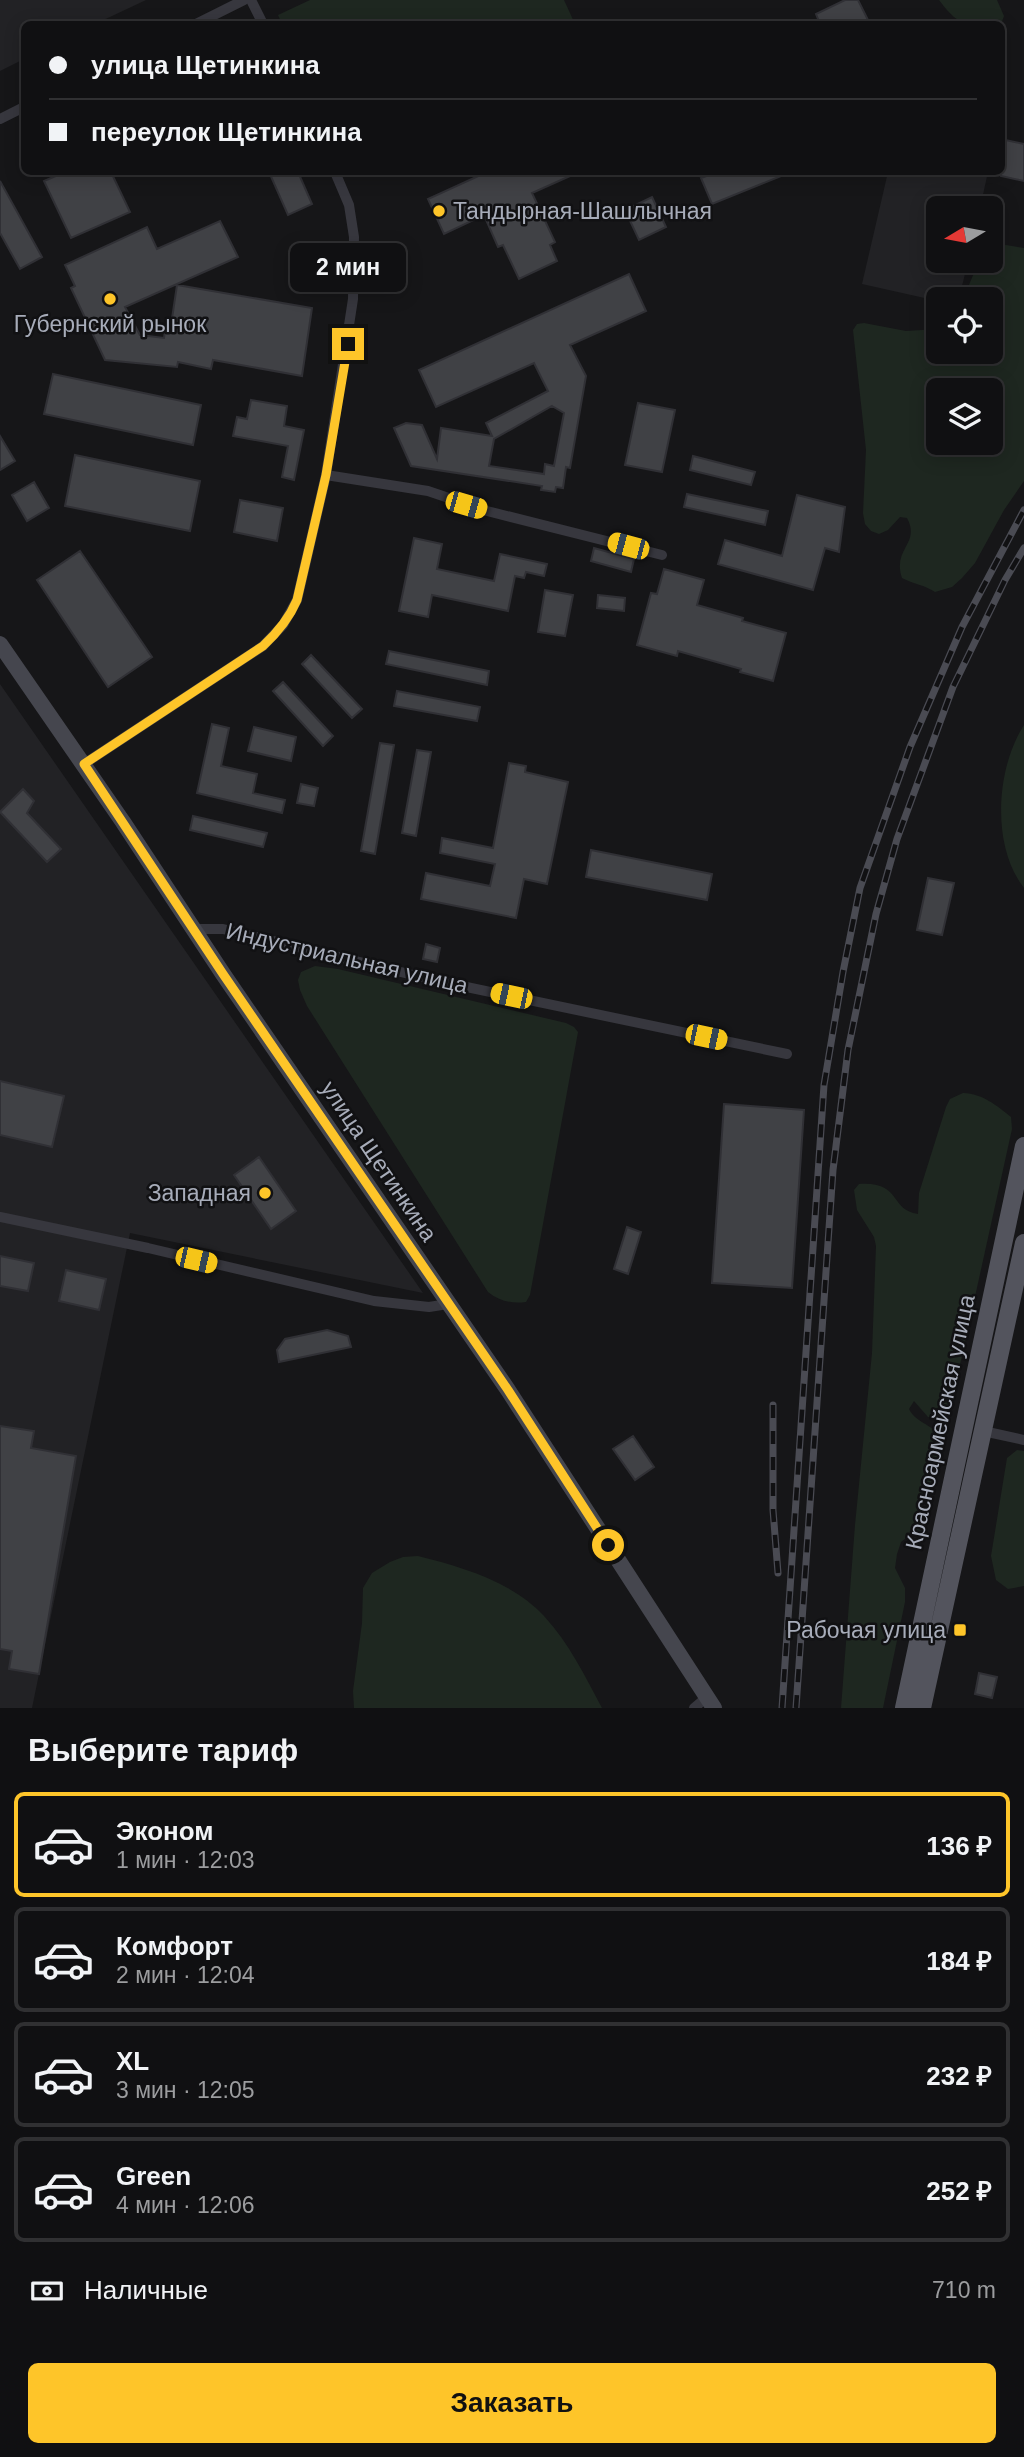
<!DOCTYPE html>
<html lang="ru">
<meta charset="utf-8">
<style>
:root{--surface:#101012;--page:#1e1e20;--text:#f1f3f6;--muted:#9c9d9f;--line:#303032;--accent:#fec529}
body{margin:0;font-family:Helvetica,sans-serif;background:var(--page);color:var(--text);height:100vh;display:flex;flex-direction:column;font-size:26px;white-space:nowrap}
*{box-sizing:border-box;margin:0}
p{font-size:23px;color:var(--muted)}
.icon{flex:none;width:38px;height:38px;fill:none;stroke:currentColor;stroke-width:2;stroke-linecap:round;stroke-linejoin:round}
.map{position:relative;height:1708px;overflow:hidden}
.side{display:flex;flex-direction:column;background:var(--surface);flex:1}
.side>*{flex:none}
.hud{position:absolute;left:21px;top:21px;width:984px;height:154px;border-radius:10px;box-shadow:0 4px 18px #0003,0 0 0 2px var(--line);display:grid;align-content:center;height:154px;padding:0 28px;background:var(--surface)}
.needle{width:46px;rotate:260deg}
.buttons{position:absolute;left:926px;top:196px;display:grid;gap:14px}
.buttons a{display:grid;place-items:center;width:77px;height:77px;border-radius:10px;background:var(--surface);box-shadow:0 4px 18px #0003,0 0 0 2px var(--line);font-size:35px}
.end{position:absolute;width:32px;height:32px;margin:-16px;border:9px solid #fec529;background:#111;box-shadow:0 0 0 4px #111}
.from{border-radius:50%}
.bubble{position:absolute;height:49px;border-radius:10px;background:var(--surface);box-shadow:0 4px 18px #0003,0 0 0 2px var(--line);font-size:23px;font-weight:800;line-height:49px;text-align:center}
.car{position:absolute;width:21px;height:42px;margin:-21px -10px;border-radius:9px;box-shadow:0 0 5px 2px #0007;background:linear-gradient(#f5c518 24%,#345 0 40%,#f5c518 0 76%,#345 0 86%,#f5c518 0)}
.hud b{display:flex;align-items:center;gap:24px;height:66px;font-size:26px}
.hud b+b{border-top:2px solid var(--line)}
.hud i{width:18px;height:18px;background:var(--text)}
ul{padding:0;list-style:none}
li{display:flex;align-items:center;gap:21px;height:105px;margin:0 14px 10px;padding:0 14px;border:4px solid var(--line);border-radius:10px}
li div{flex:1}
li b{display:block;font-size:26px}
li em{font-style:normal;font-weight:800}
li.on{border-color:var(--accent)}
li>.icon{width:63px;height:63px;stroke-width:1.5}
h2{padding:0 28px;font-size:32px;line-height:84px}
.pay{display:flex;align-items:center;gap:18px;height:77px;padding:0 28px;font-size:26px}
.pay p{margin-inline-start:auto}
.cta{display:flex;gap:14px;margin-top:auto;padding:14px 28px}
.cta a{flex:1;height:80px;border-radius:10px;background:var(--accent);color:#111;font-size:28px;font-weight:800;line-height:80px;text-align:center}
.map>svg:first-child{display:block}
.built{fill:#222225}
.green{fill:#1e2720;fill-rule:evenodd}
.building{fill:#404145;stroke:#303035;stroke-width:2;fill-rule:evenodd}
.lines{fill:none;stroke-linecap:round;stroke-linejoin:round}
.street{stroke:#37373e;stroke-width:10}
.secondary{stroke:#45464e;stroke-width:16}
.primary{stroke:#53545d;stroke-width:18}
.rail-casing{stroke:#4a4b53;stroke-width:7}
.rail{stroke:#111113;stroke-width:4.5;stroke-dasharray:13;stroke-linecap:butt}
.route{stroke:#fec529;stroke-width:9}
.poi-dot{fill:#fec529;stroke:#111113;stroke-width:2.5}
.labels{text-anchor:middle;stroke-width:5;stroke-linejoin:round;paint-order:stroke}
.poi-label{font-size:23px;fill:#a7acb9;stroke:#111113;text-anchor:end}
.street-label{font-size:23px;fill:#a7acb9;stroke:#111113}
</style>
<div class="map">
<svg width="1024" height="1708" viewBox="0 0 1024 1708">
<rect width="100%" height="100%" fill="#161618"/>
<path class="built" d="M0 0H146L95 24H24V59L0 71Z
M888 172H988L980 208H938V261H968L959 299H938V301L862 284Z
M0 684 423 1293 130 1233 32 1708H0Z"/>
<path class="green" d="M310 0H564L575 24H282L278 15Z
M939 0H997L1004 16 1001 24C966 25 961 29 939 0Z
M1006 245 1024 248V481L1004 510 975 563 962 578 952 587 935 592C925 585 913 584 902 578 892 548 921 544 907 518L900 517 888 530 879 534 871 531 865 524 863 513 866 450 853 330 857 324 864 323 906 331 938 329V352H990V299H963L979 261H990L991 248ZM990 390V443H938V390Z
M1024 725V888C991 846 996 768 1024 725Z
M315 966 338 969 566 1023 574 1027 578 1032 530 1295 526 1302C512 1304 499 1301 488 1292L307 1006 300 990 298 980 301 972Z
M963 1093C983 1094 996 1105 1011 1117L1012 1129 952 1401C946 1413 942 1420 928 1417L914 1401 909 1409C916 1423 932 1424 939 1436 936 1445 940 1449 941 1458 943 1474 929 1491 917 1501L925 1520 923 1530 911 1534 901 1542 897 1554 895 1568 905 1588V1602L883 1708H841L855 1525 872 1353 876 1246 874 1237 857 1210 854 1190 859 1184C902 1181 889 1210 918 1214L919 1193 946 1107 950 1099Z
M1017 1450 1024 1451V1586L1008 1589 996 1580 991 1556 1007 1458Z
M418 1556C462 1567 513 1582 544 1616 569 1643 585 1676 602 1708H354L353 1691 362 1623 363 1588 372 1573 390 1562 403 1557Z"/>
<path class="building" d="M845 0H858L870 24H820L816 14Z
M1001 139 1024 144V181L1001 176Z
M65 172H111L130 212 71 238 44 181Z
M269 172H298L312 204 288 215Z
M487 172H579L532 193 555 242 550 245 557 261 519 279 503 245 498 247 484 215 444 234 428 199Z
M717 172H791L712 204 701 178Z
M0 181 42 257 20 269 0 233Z
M652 197 666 227 639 240 625 210Z
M220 221 238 257 125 307 140 335 164 338 165 331 170 332 177 285 312 308 302 376 213 360 211 369 178 362 177 367 105 360 71 288 75 286 65 265 147 227 157 249Z
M629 274 646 311 570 345 586 376 570 468 566 467 563 488 556 487 555 492 541 490 542 486 411 466 394 428 406 423 422 425 437 459 441 428 492 436 486 423 548 391 534 363 436 407 419 370ZM552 406 564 413 554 466 545 464 544 474 489 466 494 439Z
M53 374 201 405 193 445 44 414Z
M251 400 287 406 284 426 304 430 294 480 282 477 288 446 233 436 237 417 247 419Z
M638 403 675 410 662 472 625 465Z
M0 436 15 461 0 470Z
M75 455 200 481 190 531 65 506Z
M693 456 755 472 751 485 690 470Z
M34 482 49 508 27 521 12 495Z
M687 494 768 511 765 525 684 507Z
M797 495 845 507 839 552 825 548 813 590 718 564 725 540 782 556Z
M240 500 283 508 277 541 234 532Z
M414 538 442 544 437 569 494 581 500 554 547 564 544 576 526 572 524 578 515 576 508 611 432 595 428 617 399 611Z
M594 548 634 559 631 572 591 561Z
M80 551 152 657 108 687 37 580Z
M664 569 704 580 697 605 743 618 742 621 786 633 773 681 740 672 741 669 678 651 677 656 637 645 651 593 657 594Z
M545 590 573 595 565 636 538 632Z
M598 595 625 598 624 611 597 608Z
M389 651 489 671 487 685 386 664Z
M311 655 362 709 352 718 302 664Z
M283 682 333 736 323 746 273 691Z
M397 691 480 707 477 721 394 706Z
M212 724 229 728 221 766 257 774 253 793 285 800 282 813 197 793Z
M254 727 296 737 291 761 248 751Z
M380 743 394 745 375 854 361 851Z
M417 750 431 752 416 836 402 833Z
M509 763 526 766 525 772 568 782 547 884 524 879 516 918 421 899 426 873 490 886 495 864 440 853 442 838 493 848Z
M301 784 318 788 314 806 297 803Z
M23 789 34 801 27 813 61 849 47 862 0 812Z
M193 816 267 833 263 847 190 830Z
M591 850 712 874 707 900 586 877Z
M928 878 954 883 942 935 917 930Z
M426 944 440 948 437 962 423 959Z
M0 1081 64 1096 52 1147 0 1135Z
M724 1104 804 1110 792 1288 712 1283Z
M259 1157 296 1211 271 1229 234 1175Z
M627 1227 641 1232 628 1274 614 1269Z
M0 1256 34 1263 28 1291 0 1286Z
M66 1270 106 1279 99 1310 59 1301Z
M327 1330 348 1336 351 1347 279 1362 277 1350 285 1339Z
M0 1426 34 1431 31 1448 76 1456 39 1674 9 1669 12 1651 0 1649Z
M633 1436 654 1467 635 1480 613 1449Z
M979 1673 997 1677 992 1698 975 1694Z"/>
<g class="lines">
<path class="street" d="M251 0 263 24
M196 24 244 0
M0 119 24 107
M326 475 428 491 487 511 662 555
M84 764 263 646 283 625 297 600 326 475 353 299 354 237 349 205 335 172
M194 929H223L438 981 787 1054
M0 1217 148 1248 374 1301 429 1307 448 1304
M983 1431 1024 1440
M694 1708 707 1697"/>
<path class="secondary" d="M0 644 123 822 223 974 508 1390 714 1708"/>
<path class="primary" d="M904 1708 1024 1146
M922 1708 1024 1243"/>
<g class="rail-casing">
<path id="rail" d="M773 1405V1510L778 1573
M782 1708 824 1085 843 972 860 888 910 747 962 627 1024 510
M796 1708 833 1170 848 1050 876 914 897 839 953 687 1005 580 1024 548"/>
</g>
<use href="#rail" class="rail"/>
</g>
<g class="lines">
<path class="route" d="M348 344 326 475 297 600C289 619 278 632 263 646L84 764 223 974 508 1390 608 1545"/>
</g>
<g class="poi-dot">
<circle cx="439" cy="211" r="7"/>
<circle cx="110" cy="299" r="7"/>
<circle cx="265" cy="1193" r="7"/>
<rect x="953" y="1623" width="14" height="14" rx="3.5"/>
</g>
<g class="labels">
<g class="poi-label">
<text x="453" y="219" text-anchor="start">Тандырная-Шашлычная</text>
<text x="110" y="332" text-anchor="middle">Губернский рынок</text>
<text x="251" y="1201">Западная</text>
<text x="946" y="1638">Рабочая улица</text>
</g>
<g class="street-label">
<text transform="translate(347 958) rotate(13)" y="8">Индустриальная улица</text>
<text transform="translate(379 1161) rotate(56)" y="8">улица Щетинкина</text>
<text transform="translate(940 1422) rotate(-78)" y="8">Красноармейская улица</text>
</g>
</g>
</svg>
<div class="buttons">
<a><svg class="needle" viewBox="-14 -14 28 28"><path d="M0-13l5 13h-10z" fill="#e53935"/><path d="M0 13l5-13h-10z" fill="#9c9d9f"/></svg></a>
<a><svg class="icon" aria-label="locate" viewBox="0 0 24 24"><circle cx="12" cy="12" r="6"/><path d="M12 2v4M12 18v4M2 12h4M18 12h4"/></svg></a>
<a><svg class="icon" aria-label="layers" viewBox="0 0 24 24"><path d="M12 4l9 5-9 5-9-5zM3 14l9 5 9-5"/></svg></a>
</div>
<i class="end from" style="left:608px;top:1545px"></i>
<i class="end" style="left:348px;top:344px"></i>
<div class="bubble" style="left:290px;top:243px;width:116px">2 мин</div>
<i class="car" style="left:466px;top:505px;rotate:106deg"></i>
<i class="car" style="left:628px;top:546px;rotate:285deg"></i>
<i class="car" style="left:511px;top:996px;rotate:282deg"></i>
<i class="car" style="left:706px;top:1037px;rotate:102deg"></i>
<i class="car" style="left:196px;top:1260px;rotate:103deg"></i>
<div class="hud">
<b><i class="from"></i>улица Щетинкина</b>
<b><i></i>переулок Щетинкина</b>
</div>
</div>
<section class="side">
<h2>Выберите тариф</h2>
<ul>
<li class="on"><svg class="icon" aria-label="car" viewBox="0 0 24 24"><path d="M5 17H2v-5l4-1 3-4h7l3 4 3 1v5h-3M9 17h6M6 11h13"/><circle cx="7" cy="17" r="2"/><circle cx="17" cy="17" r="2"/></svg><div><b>Эконом</b><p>1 мин · 12:03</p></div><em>136 ₽</em></li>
<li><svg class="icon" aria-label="car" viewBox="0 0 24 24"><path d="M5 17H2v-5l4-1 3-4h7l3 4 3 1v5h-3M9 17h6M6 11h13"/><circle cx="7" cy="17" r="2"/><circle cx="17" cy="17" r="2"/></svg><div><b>Комфорт</b><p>2 мин · 12:04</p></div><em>184 ₽</em></li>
<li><svg class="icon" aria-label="car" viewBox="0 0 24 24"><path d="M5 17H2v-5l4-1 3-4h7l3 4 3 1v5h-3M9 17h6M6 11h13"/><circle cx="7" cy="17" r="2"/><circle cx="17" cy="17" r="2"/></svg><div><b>XL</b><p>3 мин · 12:05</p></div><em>232 ₽</em></li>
<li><svg class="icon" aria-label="car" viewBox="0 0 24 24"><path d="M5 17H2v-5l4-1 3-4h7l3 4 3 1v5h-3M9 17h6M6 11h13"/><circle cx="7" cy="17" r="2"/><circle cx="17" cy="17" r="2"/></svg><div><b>Green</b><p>4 мин · 12:06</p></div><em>252 ₽</em></li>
</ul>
<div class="pay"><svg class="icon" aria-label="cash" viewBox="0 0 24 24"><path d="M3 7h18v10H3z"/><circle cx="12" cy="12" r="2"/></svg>Наличные<p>710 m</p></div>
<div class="cta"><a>Заказать</a></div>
</section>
